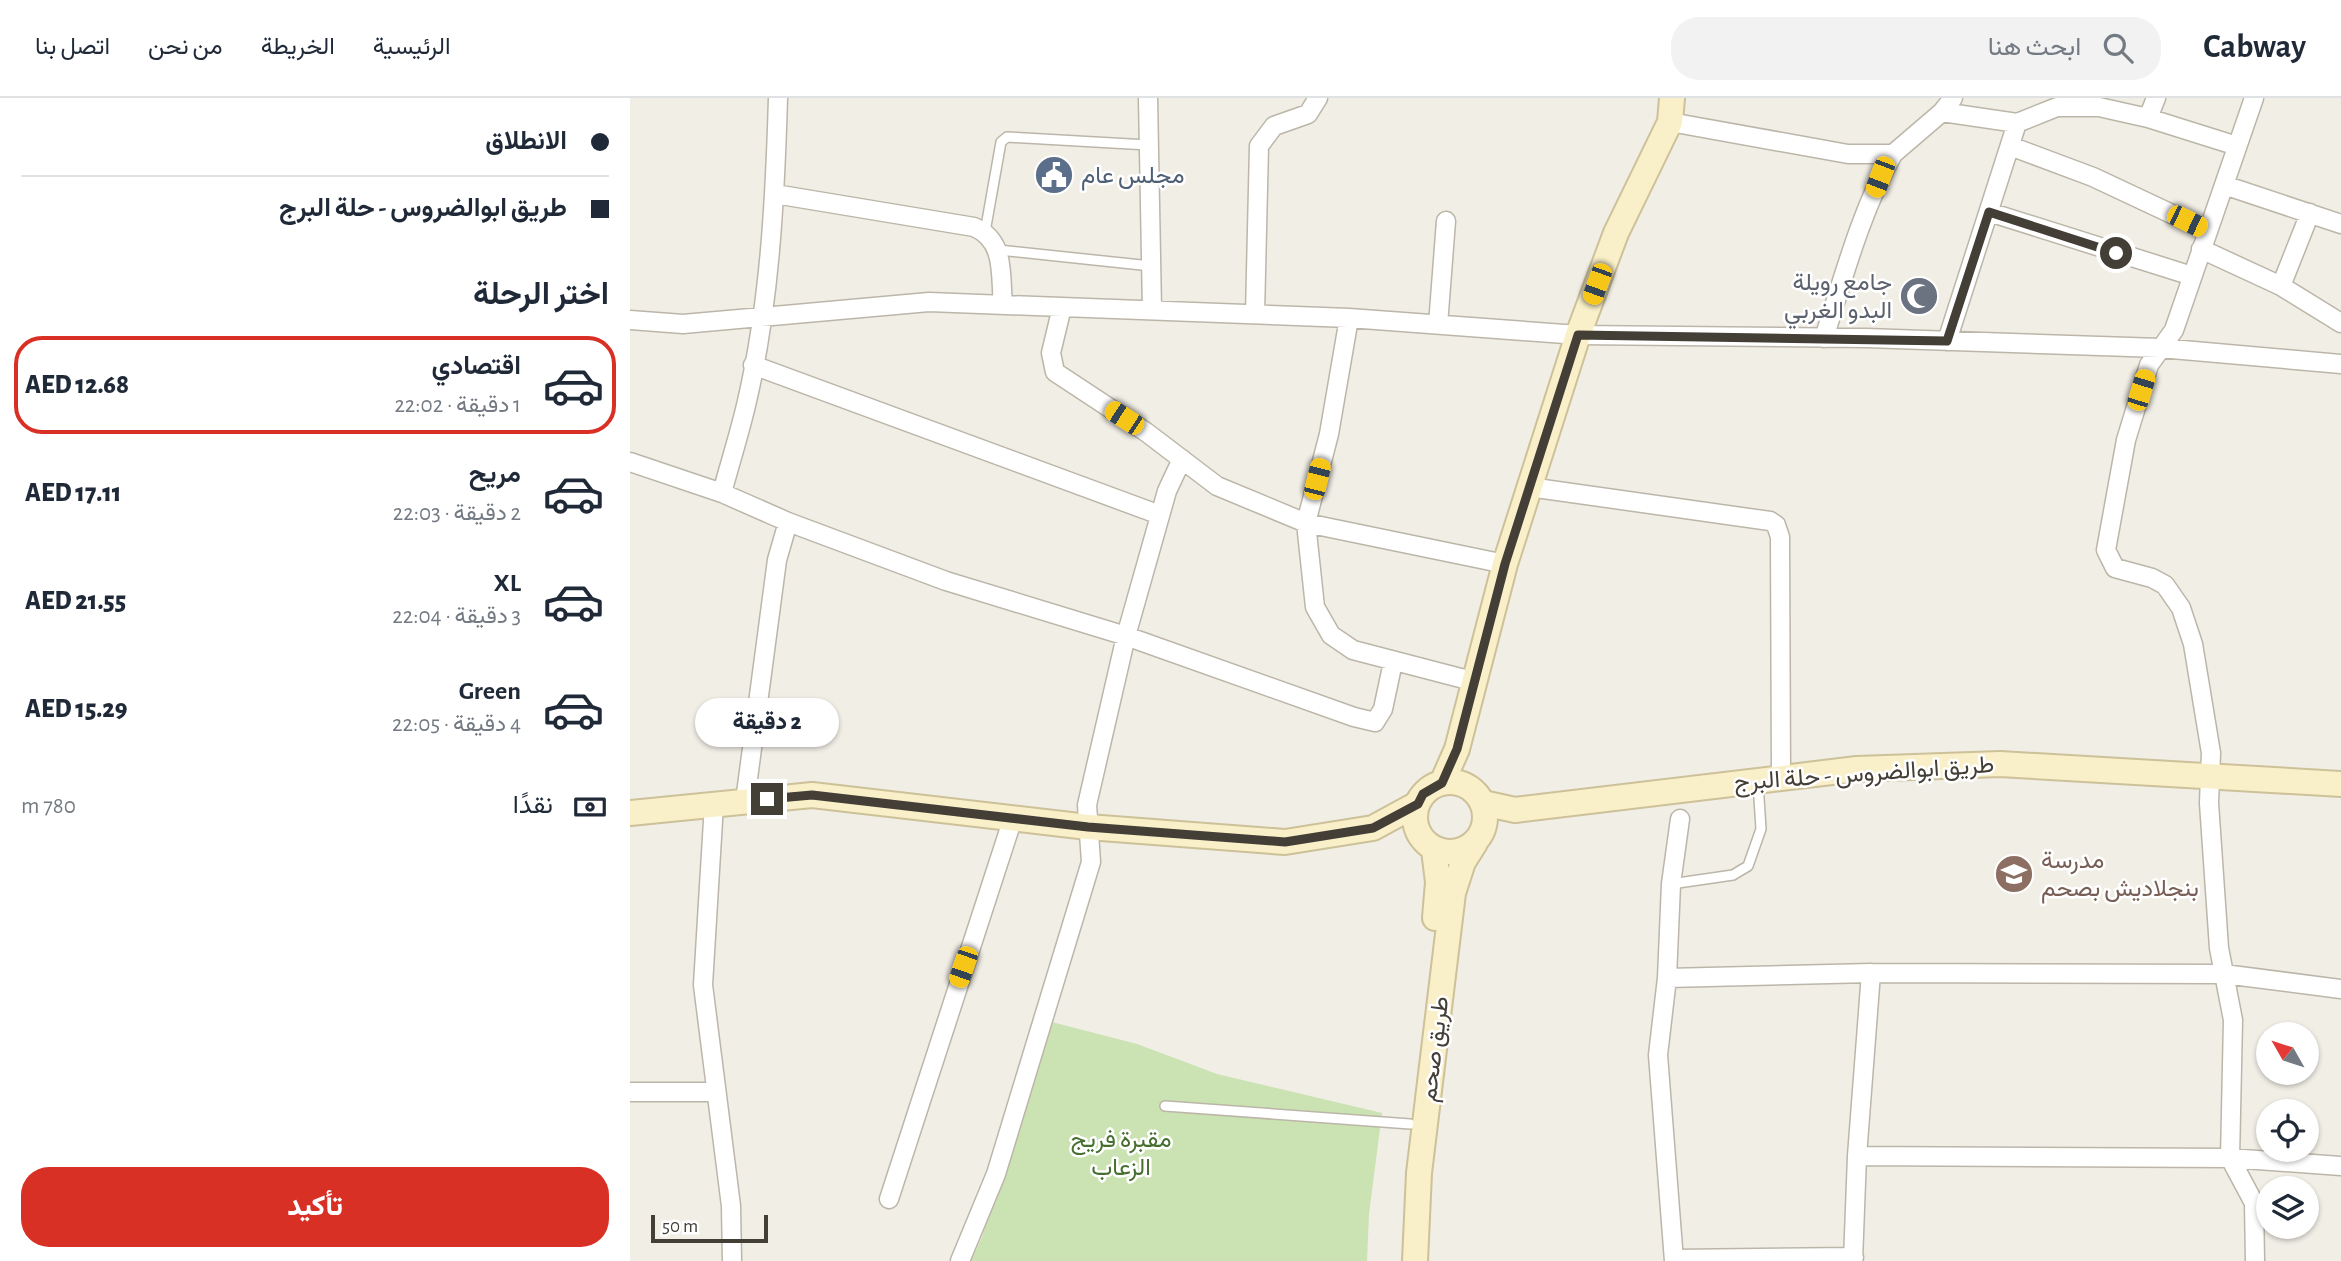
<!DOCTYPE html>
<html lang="ar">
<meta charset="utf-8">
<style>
:root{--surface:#fff;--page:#f2f2f3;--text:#1f2937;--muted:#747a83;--line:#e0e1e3;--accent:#d93025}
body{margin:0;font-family:"Alegreya Sans",Vazirmatn,sans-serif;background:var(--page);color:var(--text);direction:rtl;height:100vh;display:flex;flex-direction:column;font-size:26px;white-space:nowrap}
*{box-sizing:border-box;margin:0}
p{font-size:23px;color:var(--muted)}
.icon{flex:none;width:38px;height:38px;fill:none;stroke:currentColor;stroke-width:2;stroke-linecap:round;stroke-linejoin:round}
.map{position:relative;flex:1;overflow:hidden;direction:ltr}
.drawer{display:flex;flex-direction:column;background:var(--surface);width:630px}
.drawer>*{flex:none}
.hud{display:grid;align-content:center;height:154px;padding:0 21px;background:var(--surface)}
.needle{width:46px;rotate:309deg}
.fabs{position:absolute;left:1626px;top:924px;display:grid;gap:14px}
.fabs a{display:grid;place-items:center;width:63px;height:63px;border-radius:50%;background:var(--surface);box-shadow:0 2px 5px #0004;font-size:35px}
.scale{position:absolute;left:21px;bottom:18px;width:117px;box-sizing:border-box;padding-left:7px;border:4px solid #433e36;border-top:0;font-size:19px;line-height:24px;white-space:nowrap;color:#433e36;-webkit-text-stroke:5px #fff;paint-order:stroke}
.end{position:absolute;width:32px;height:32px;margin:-16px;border:9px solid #433e36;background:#fff;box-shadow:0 0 0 4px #fff}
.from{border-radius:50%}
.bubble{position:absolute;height:49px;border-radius:24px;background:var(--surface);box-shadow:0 2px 5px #0004;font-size:23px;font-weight:800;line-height:49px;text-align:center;direction:rtl}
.car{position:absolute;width:21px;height:42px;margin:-21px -10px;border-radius:9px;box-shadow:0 0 5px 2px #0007;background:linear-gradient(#f5c518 24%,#345 0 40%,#f5c518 0 76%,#345 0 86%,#f5c518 0)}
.hud b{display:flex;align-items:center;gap:24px;height:66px;font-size:26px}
.hud b+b{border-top:2px solid var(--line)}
.hud i{width:18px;height:18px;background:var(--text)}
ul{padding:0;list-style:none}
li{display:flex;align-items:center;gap:21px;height:98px;margin:0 14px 10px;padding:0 7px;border:4px solid transparent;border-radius:28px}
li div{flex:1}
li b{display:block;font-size:26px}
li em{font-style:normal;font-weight:800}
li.active{border-color:var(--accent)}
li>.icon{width:63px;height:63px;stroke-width:1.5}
h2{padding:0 21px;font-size:32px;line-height:84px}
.pay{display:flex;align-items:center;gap:18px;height:77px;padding:0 21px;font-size:26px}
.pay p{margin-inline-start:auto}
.primary-button{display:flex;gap:14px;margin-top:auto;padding:14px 21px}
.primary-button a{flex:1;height:80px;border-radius:28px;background:var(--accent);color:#fff;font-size:28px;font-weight:800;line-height:80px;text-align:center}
header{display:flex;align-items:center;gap:42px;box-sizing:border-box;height:98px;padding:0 35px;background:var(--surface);border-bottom:2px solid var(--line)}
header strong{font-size:33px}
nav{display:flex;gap:38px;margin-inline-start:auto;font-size:24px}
.search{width:490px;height:63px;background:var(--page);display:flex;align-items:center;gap:18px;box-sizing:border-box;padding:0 24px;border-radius:28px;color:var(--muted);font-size:26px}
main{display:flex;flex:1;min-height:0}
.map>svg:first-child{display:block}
.green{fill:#cbe2b2}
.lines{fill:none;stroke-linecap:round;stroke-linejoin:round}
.lane-casing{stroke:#bcb6a9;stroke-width:12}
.street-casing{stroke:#bcb6a9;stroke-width:21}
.secondary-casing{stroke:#cdc199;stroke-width:28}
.lane{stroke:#fff;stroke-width:9}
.street{stroke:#fff;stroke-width:18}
.secondary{stroke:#f9efc8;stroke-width:24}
.route{stroke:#433e36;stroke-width:9}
.labels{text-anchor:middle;stroke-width:5;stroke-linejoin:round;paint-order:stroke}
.service-label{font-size:24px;fill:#4e5e75;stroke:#fff;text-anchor:start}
.worship-label{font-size:24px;fill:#5b616d;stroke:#fff;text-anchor:end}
.street-label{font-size:24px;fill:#433e36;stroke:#fff}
.education-label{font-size:24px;fill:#785e54;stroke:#fff;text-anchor:start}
.park-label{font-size:24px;fill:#466f2f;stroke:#fff}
</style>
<header>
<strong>Cabway</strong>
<div class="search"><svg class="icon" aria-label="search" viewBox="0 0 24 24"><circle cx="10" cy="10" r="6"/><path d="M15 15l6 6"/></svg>ابحث هنا</div>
<nav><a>الرئيسية</a><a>الخريطة</a><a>من نحن</a><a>اتصل بنا</a></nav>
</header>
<main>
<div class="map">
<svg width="1711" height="1163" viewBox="0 0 1711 1163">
<rect width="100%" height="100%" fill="#f1eee6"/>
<path class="green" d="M418 923 507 946 587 976 752 1015 739 1116 737 1163H341L352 1139Z"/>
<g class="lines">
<g class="lane-casing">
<path id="lane" d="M355 134 371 44 377 39 518 47
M369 152 521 168
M1041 786 1103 777 1118 768 1131 731 1128 685
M535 1008 780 1026"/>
</g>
<g class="street-casing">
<path id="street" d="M518 0 522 212
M1624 0 1544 232 1519 267 1496 342 1476 452 1485 470 1522 480 1535 487 1551 510 1563 546 1581 655 1579 705 1589 850 1603 922 1600 1060 1624 1105 1625 1163
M1312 14 1387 25 1427 9H1469L1518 20 1607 48
M1518 20 1526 0
M1040 24 1218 56H1263L1312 14 1323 0
M1380 48 1463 79 1578 133
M1594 87 1711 126
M145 96 344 129C376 143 370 176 373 207
M1359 114 1562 178
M1571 151 1651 188 1711 225
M1651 188 1680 115
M432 209 421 255 425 274 516 334 587 388 676 425 875 466
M625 216 629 48 644 28 678 16 688 0
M719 220 699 336 676 425 685 509 701 537 723 552 842 583
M0 222 53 226 299 204 719 220 948 237 1236 240 1530 250 1711 266
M808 227 816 123
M1194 240C1214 178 1231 113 1263 56
M1317 243 1387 25
M123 267 530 417
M0 364 92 395 158 424 316 483 496 538 724 619 745 624 753 611 763 564
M899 389 1140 423 1146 427 1150 439 1151 678
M92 395C100 365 110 334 117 303 140 204 145 101 148 0
M115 703 147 462 158 424
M84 706 73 887 101 1108 102 1163
M1037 880 1241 875
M0 994H84
M1227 1058 1600 1060 1711 1068
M259 1101 383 720
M1044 1161 1224 1159
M330 1163 366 1076 461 764 457 707 496 538 537 393 552 361
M1044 1163 1028 957 1037 880 1041 786 1050 721
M1223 1163 1227 1058 1241 875 1594 876 1711 891"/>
</g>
<g class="secondary-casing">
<path id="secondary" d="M785 719a35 35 0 1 1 70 0a35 35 0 1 1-70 0Z
M812 685 827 651 875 466 948 237 986 135 1040 24 1042 0
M853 705 885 712 1227 671 1370 666 1711 686
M0 715 182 697 458 729 655 744 743 730 787 706
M804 752 808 784 805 820
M785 1163 789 1075 823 795 833 764 845 745"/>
</g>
<use href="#lane" class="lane"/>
<use href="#street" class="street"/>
<use href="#secondary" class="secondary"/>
</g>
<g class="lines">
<path class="route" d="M137 701 182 697 458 729 655 744 743 730 788 706 793 696 812 685 827 651 875 466 948 237 1317 243 1359 114 1486 155"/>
</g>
<defs>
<g id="civic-disc" transform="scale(2.0125)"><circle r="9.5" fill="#5c6f8a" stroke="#fff"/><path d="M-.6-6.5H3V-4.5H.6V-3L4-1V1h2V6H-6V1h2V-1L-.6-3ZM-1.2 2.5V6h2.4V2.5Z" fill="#fff"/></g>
<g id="mosque-disc" transform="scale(2.0125)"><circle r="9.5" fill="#6b7280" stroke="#fff"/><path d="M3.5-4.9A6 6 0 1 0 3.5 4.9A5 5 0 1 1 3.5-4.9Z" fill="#fff"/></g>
<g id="school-disc" transform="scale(2.0125)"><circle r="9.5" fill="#8d6e63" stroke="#fff"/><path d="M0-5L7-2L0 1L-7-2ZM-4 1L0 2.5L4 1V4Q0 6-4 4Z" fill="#fff"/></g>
</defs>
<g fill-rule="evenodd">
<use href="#civic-disc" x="424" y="77"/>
<use href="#mosque-disc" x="1289" y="198"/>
<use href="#school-disc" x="1384" y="776"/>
</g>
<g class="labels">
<g class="service-label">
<text x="451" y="85">مجلس عام</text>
</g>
<g class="worship-label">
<text x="1262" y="192">جامع رويلة<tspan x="1262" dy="28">البدو الغربي</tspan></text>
</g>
<g class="street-label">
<text transform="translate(1234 675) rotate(-4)" y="8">طريق ابوالضروس - حلة البرج</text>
<text transform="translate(804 951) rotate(-83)" y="8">طريق صحم</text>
</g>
<g class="education-label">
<text x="1411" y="770">مدرسة<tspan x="1411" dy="28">بنجلاديش بصحم</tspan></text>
</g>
<g class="park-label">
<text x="491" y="1049">مقبرة فريج<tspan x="491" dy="28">الزعاب</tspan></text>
</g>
</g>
</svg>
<div class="fabs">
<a><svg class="needle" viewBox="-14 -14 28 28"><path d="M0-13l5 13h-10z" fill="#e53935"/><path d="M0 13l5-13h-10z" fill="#747a83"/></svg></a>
<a><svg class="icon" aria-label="locate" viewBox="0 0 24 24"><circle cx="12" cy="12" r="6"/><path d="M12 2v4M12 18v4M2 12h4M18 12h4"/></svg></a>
<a><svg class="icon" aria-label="layers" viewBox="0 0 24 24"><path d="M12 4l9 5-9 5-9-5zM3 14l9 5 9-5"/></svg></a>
</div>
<div class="scale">50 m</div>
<i class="end from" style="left:1486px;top:155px"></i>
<i class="end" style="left:137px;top:701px"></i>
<div class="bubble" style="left:65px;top:600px;width:144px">2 دقيقة</div>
<i class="car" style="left:1250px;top:79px;rotate:201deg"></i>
<i class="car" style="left:1557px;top:123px;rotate:116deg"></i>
<i class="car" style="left:967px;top:186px;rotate:200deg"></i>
<i class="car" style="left:1511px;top:292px;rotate:17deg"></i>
<i class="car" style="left:494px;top:320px;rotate:303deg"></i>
<i class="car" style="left:687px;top:381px;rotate:14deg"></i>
<i class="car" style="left:333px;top:869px;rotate:199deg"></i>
</div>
<section class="drawer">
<div class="hud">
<b><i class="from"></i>الانطلاق</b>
<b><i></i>طريق ابوالضروس - حلة البرج</b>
</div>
<h2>اختر الرحلة</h2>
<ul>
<li class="active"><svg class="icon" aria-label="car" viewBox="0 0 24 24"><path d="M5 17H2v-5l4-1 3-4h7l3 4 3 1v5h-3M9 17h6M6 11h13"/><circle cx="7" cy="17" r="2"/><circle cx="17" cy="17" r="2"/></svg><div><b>اقتصادي</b><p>1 دقيقة · 22:02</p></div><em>AED 12.68</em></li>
<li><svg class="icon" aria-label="car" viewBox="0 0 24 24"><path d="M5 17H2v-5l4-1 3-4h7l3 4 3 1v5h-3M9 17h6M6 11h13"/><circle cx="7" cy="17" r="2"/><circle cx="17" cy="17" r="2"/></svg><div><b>مريح</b><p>2 دقيقة · 22:03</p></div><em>AED 17.11</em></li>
<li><svg class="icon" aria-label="car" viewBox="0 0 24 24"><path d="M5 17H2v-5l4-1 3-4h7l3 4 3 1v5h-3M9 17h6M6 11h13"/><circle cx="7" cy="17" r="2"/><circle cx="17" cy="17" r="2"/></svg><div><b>XL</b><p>3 دقيقة · 22:04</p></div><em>AED 21.55</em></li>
<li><svg class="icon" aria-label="car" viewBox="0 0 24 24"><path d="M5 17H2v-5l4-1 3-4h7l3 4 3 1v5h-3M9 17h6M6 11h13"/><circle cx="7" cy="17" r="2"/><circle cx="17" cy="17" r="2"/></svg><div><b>Green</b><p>4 دقيقة · 22:05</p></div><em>AED 15.29</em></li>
</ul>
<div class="pay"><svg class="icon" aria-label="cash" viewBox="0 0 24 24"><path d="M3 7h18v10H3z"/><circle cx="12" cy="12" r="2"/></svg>نقدًا<p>780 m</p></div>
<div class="primary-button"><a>تأكيد</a></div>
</section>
</main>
